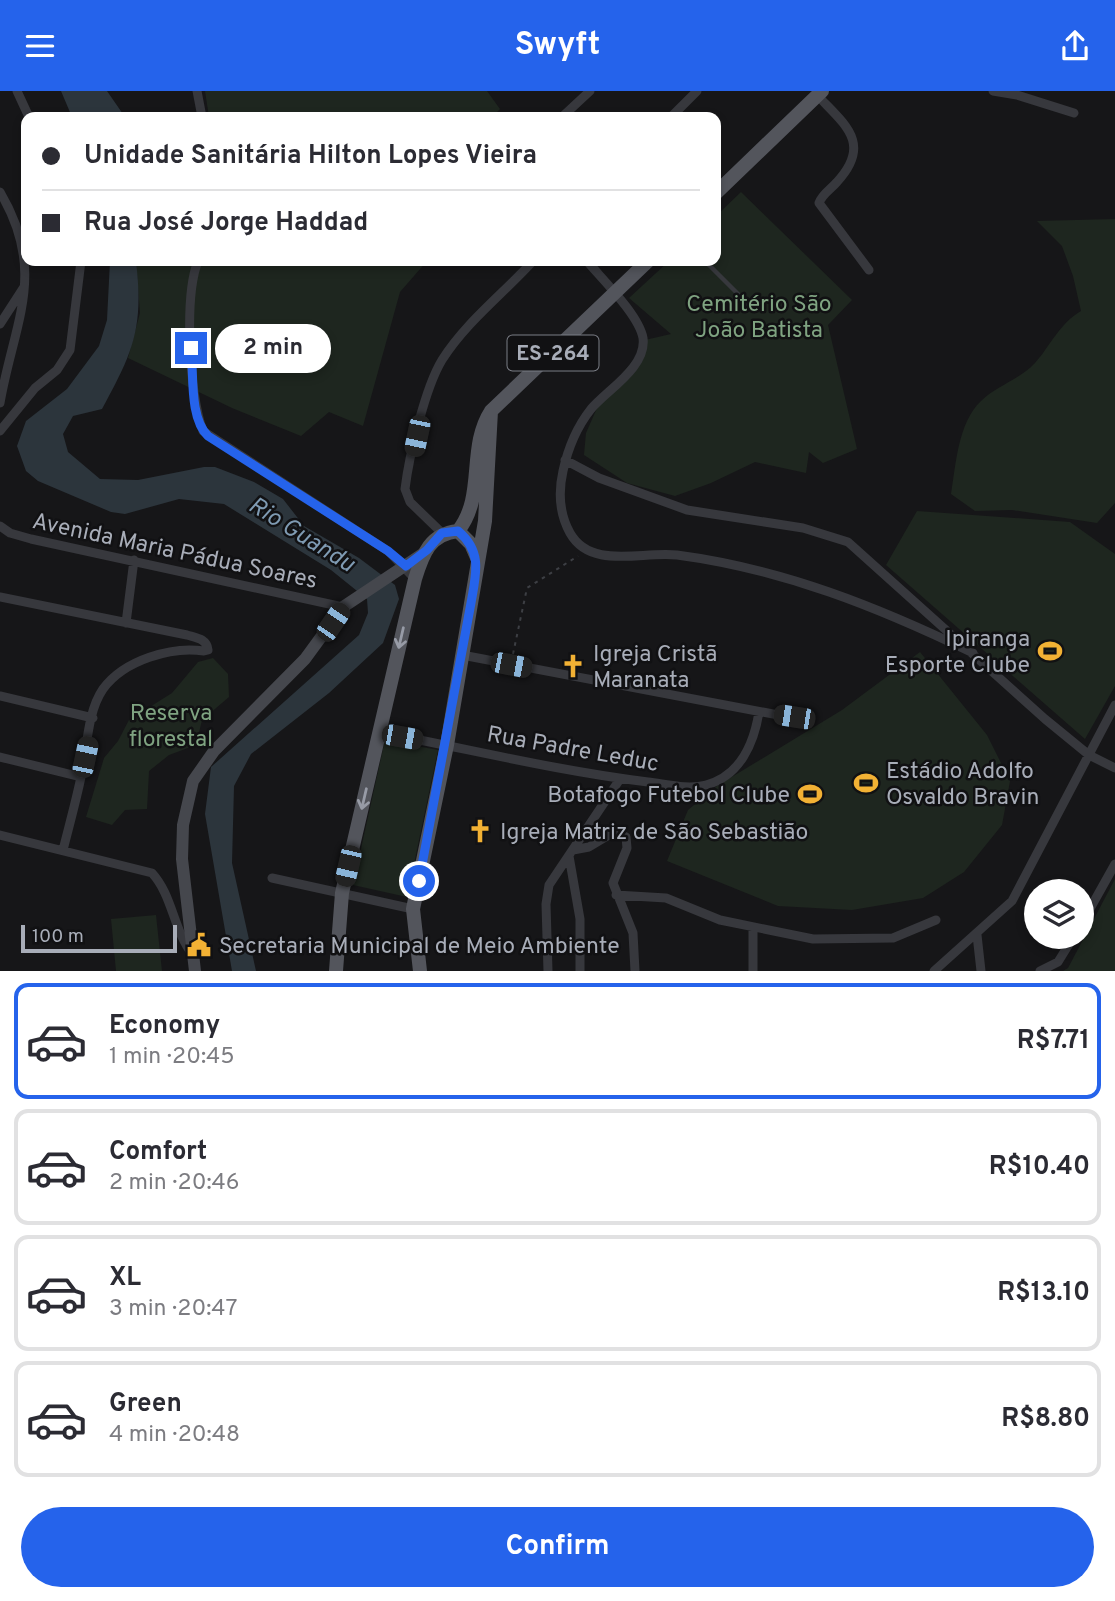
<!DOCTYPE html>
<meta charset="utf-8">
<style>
:root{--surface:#fff;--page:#f2f2f3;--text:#2b2b33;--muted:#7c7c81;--line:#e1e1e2;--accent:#2563eb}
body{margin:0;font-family:Overpass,sans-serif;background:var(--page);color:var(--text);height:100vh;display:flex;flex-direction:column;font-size:26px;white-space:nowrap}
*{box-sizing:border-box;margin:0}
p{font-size:23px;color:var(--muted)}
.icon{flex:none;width:38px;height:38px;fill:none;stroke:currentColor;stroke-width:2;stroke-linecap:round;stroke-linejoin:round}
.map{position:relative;height:880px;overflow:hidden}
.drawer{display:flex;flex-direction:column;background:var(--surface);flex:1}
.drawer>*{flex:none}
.top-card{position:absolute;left:21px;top:21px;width:700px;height:154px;border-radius:14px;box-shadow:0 4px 10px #0003;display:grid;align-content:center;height:154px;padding:0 21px;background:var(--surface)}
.buttons{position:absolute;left:1024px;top:788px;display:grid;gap:14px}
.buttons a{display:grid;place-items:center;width:70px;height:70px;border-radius:50%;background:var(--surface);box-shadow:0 4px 10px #0003;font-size:35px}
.scale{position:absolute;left:21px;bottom:18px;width:156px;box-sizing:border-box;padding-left:7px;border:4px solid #a8adb8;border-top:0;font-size:19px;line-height:24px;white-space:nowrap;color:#a8adb8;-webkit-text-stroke:5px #111113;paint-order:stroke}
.end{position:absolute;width:32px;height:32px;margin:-16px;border:9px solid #2563eb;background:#fff;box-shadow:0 0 0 4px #fff}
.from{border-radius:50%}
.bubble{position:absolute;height:49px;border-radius:24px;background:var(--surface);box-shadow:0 4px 10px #0003;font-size:23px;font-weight:700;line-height:49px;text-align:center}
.car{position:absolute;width:21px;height:42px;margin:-21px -10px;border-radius:9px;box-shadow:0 0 5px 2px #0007;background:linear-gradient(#222 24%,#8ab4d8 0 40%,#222 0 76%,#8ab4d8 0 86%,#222 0)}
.top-card b{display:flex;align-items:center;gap:24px;height:66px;font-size:26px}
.top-card b+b{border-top:2px solid var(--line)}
.top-card i{width:18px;height:18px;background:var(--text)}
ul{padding:12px 0 0;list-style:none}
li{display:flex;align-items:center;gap:21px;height:116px;margin:0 14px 10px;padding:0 7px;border:4px solid var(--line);border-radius:14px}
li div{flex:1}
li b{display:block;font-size:26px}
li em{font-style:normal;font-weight:700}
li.on{border-color:var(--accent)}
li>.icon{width:63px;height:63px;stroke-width:1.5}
.cta{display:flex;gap:14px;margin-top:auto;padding:14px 21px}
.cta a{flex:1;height:80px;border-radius:42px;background:var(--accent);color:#fff;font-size:28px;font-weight:700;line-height:80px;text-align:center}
header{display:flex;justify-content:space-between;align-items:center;height:91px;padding:0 21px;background:var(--accent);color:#fff;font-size:32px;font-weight:700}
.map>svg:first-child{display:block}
.green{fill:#1e261f}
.water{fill:#2c353c}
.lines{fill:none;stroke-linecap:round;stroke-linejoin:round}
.path{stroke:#3d3f44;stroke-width:2;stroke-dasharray:3.5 5;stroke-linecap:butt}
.lane{stroke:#37383d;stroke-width:4.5}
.street{stroke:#37383d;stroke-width:9}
.secondary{stroke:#45474d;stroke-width:12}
.primary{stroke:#53555c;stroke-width:14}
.oneway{stroke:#979ba6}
.route{stroke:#2563eb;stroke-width:9}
.labels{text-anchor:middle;stroke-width:5;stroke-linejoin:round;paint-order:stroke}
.shield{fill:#111113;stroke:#7b7e86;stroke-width:2}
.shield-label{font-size:21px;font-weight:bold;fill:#a8adb8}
.park-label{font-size:23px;fill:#7fa381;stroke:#111113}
.street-label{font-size:23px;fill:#a8adb8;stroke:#111113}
.poi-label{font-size:23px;fill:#a8adb8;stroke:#111113;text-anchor:start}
.water-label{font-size:24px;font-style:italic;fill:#7f9bb3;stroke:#111113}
</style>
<header><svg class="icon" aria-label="menu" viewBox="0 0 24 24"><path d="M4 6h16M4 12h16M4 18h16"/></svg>Swyft<svg class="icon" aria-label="share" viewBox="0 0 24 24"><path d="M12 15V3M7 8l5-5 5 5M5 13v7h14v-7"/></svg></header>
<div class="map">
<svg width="1115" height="880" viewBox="0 0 1115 880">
<rect width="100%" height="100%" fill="#161618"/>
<path class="green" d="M205 0H487L500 18 492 26H209Z
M741 101 852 209 828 234 857 358 823 372 809 361 806 382 755 371 711 392 675 405 627 392 584 364 586 342 601 308 635 267 645 249 671 243 629 207 669 170H716V125Z
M1115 128V412L1097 432 1012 419 975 420 951 403C956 373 958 332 981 310 996 295 1020 288 1035 272 1051 254 1059 233 1081 220L1073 185 1062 155 1037 130Z
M136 170H427L400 201 363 335 329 321 301 345 232 317 128 267 140 222Z
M917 420 1070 431 1115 463V595L1085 648 886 474Z
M920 561 987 644 1010 690 1002 734 964 781 923 807 852 819 778 815 667 770 688 719 717 695 842 619Z
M213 567 228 583 229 606 202 629 196 654 169 664 149 680 147 718 125 719 112 734 86 726 104 667 118 650 129 629 172 602 198 571Z
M385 649 438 659 407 806 353 794Z
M1115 788V880H1063L1068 877Z
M156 824 162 880H116L111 828Z"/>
<path class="water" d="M61 0H107L125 26H72Z
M110 170H136C144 237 133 261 102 318L73 325 63 343 68 361 100 388 138 389 204 376H215L254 391 283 408 304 435 359 467 395 494 399 508 383 552 329 602 251 663 234 695 232 772 256 880H232L205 723 211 676 359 544 368 522 367 508 331 479 224 413 179 408 125 423 111 421 38 390 26 380 17 355 26 330 67 298 99 255 107 229Z"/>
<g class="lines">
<path class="path" d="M513 563 527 497 578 465"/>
<path class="lane" d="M705 170 749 214"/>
<path class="street" d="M17 0 29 26
M197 0 202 26
M993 0 1017 4 1074 22
M817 4C844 33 873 52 837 91 831 98 822 103 819 112L869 179
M562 26 590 0
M671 26 697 0
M0 101C48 182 14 231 0 312
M198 170C184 205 189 304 203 340L388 460 415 488
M587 170C602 188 639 224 643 247 647 276 607 299 591 318 576 337 568 357 563 380 558 402 559 422 570 442 591 479 641 460 677 464 783 478 878 516 973 562
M0 233 24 196
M0 340 35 297 57 279 70 259 81 170
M565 369 599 387 687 419 803 437 848 451 1045 628 1089 664 1115 677
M0 435 10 442 31 448 343 516
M442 442 410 411 405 398C409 365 425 297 442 269 466 231 503 203 533 170
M0 506 187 544C197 547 207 548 208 559L204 560C172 555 124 569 103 598 87 621 87 659 81 686 76 710 69 735 63 759
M126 532 134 469
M462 564 794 627
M0 605 93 627
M379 641C469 658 558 680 648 691 666 693 688 699 706 694 740 685 754 652 759 621
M0 666 81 686
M0 744 152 782C173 805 173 839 193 864
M573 759 589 756 614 741 626 746 627 757 613 792 633 842 635 880
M569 765 580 828V880
M272 787 413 818
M616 804 666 807 720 829 813 848 893 847 936 829
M1082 832 1115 773
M977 844 981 880
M548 880 546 813 549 794 620 688
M753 880V838
M934 880 1012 810 1115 614
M1040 880 1058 871 1074 845"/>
<path class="secondary" d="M195 880 182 768 183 734 193 690 214 660 305 568 343 516 427 460"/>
<path class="primary" d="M716 102 822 0
M458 440C486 405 467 357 491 320L648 170
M458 440 471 453 478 469
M336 880 342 802 415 488C423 462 430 443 458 440
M420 880 413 818 447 654 485 430 491 320"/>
</g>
<defs><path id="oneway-shaft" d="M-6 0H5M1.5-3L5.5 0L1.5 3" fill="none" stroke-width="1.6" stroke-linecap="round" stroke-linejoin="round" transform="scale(1.75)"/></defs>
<g class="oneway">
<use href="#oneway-shaft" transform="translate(401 547) rotate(103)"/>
<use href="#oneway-shaft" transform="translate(364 708) rotate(103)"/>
</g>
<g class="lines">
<path class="route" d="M191 257C194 283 189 327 208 345L388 460 406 475 427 459 442 442 458 440C483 461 476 483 471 512L419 790"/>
</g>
<defs>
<g id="stadium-bare" transform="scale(1.89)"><path d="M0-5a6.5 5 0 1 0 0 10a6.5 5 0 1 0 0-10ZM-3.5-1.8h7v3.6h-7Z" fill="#f2b134" stroke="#111113" stroke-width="2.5" paint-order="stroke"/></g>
<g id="church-bare" transform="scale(1.89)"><path d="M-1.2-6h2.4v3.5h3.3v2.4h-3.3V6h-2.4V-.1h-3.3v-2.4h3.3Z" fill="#f2b134" stroke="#111113" stroke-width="2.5" paint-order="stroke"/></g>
<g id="civic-bare" transform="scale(1.89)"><path d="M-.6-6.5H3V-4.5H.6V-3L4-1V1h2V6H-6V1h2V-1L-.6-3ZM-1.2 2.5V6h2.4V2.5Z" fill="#f2b134" stroke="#111113" stroke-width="2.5" paint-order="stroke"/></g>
</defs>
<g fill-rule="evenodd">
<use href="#stadium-bare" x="1050" y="560"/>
<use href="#church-bare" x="573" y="575"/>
<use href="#stadium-bare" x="866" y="692"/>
<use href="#stadium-bare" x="810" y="703"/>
<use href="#church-bare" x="480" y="740"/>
<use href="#civic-bare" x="199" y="854"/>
</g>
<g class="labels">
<rect class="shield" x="507.5" y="244.5" width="91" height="35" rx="5"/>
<g class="shield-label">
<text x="553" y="269">ES-264</text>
</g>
<g class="park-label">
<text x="759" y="220">Cemitério São<tspan x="759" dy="26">João Batista</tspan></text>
<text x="171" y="629">Reserva<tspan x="171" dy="26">florestal</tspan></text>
</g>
<g class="street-label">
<text transform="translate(175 459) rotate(12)" y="8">Avenida Maria Pádua Soares</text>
<text transform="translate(573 657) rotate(10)" y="8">Rua Padre Leduc</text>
</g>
<g class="poi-label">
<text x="1030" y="555" text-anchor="end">Ipiranga<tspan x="1030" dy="26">Esporte Clube</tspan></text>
<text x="593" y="570">Igreja Cristã<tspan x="593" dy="26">Maranata</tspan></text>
<text x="886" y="687">Estádio Adolfo<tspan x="886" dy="26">Osvaldo Bravin</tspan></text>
<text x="790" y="711" text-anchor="end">Botafogo Futebol Clube</text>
<text x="500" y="748">Igreja Matriz de São Sebastião</text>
<text x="219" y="862">Secretaria Municipal de Meio Ambiente</text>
</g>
<g class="water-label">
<text transform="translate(302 443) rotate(32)" y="8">Rio Guandu</text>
</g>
</g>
</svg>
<div class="buttons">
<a><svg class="icon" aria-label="layers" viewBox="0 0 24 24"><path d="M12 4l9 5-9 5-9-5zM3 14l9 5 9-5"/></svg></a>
</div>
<div class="scale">100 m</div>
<i class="end from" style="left:419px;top:790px"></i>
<i class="end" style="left:191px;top:257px"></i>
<div class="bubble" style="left:215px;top:233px;width:116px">2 min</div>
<i class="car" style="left:417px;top:345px;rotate:192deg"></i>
<i class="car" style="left:333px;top:531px;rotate:34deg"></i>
<i class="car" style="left:511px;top:574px;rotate:101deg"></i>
<i class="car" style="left:794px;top:626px;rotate:279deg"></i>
<i class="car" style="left:402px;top:646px;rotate:100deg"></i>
<i class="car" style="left:85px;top:666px;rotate:12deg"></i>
<i class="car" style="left:348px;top:775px;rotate:193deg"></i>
<div class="top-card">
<b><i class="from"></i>Unidade Sanitária Hilton Lopes Vieira</b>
<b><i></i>Rua José Jorge Haddad</b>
</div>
</div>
<section class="drawer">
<ul>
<li class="on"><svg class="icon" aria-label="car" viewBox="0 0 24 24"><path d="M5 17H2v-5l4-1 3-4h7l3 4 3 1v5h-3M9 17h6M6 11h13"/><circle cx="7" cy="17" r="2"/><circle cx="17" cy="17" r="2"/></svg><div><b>Economy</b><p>1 min · 20:45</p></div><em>R$7.71</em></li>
<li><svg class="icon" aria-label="car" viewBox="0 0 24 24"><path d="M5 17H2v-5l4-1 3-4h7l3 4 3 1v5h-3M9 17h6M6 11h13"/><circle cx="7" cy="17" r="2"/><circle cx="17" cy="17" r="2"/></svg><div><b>Comfort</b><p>2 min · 20:46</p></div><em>R$10.40</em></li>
<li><svg class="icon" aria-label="car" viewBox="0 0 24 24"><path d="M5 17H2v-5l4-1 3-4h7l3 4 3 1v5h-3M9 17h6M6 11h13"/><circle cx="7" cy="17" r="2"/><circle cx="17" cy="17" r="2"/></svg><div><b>XL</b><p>3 min · 20:47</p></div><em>R$13.10</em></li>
<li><svg class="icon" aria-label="car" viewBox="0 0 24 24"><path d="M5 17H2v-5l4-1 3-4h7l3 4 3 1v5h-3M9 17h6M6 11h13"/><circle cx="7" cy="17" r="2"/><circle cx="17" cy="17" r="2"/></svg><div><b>Green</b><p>4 min · 20:48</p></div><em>R$8.80</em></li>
</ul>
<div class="cta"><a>Confirm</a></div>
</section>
